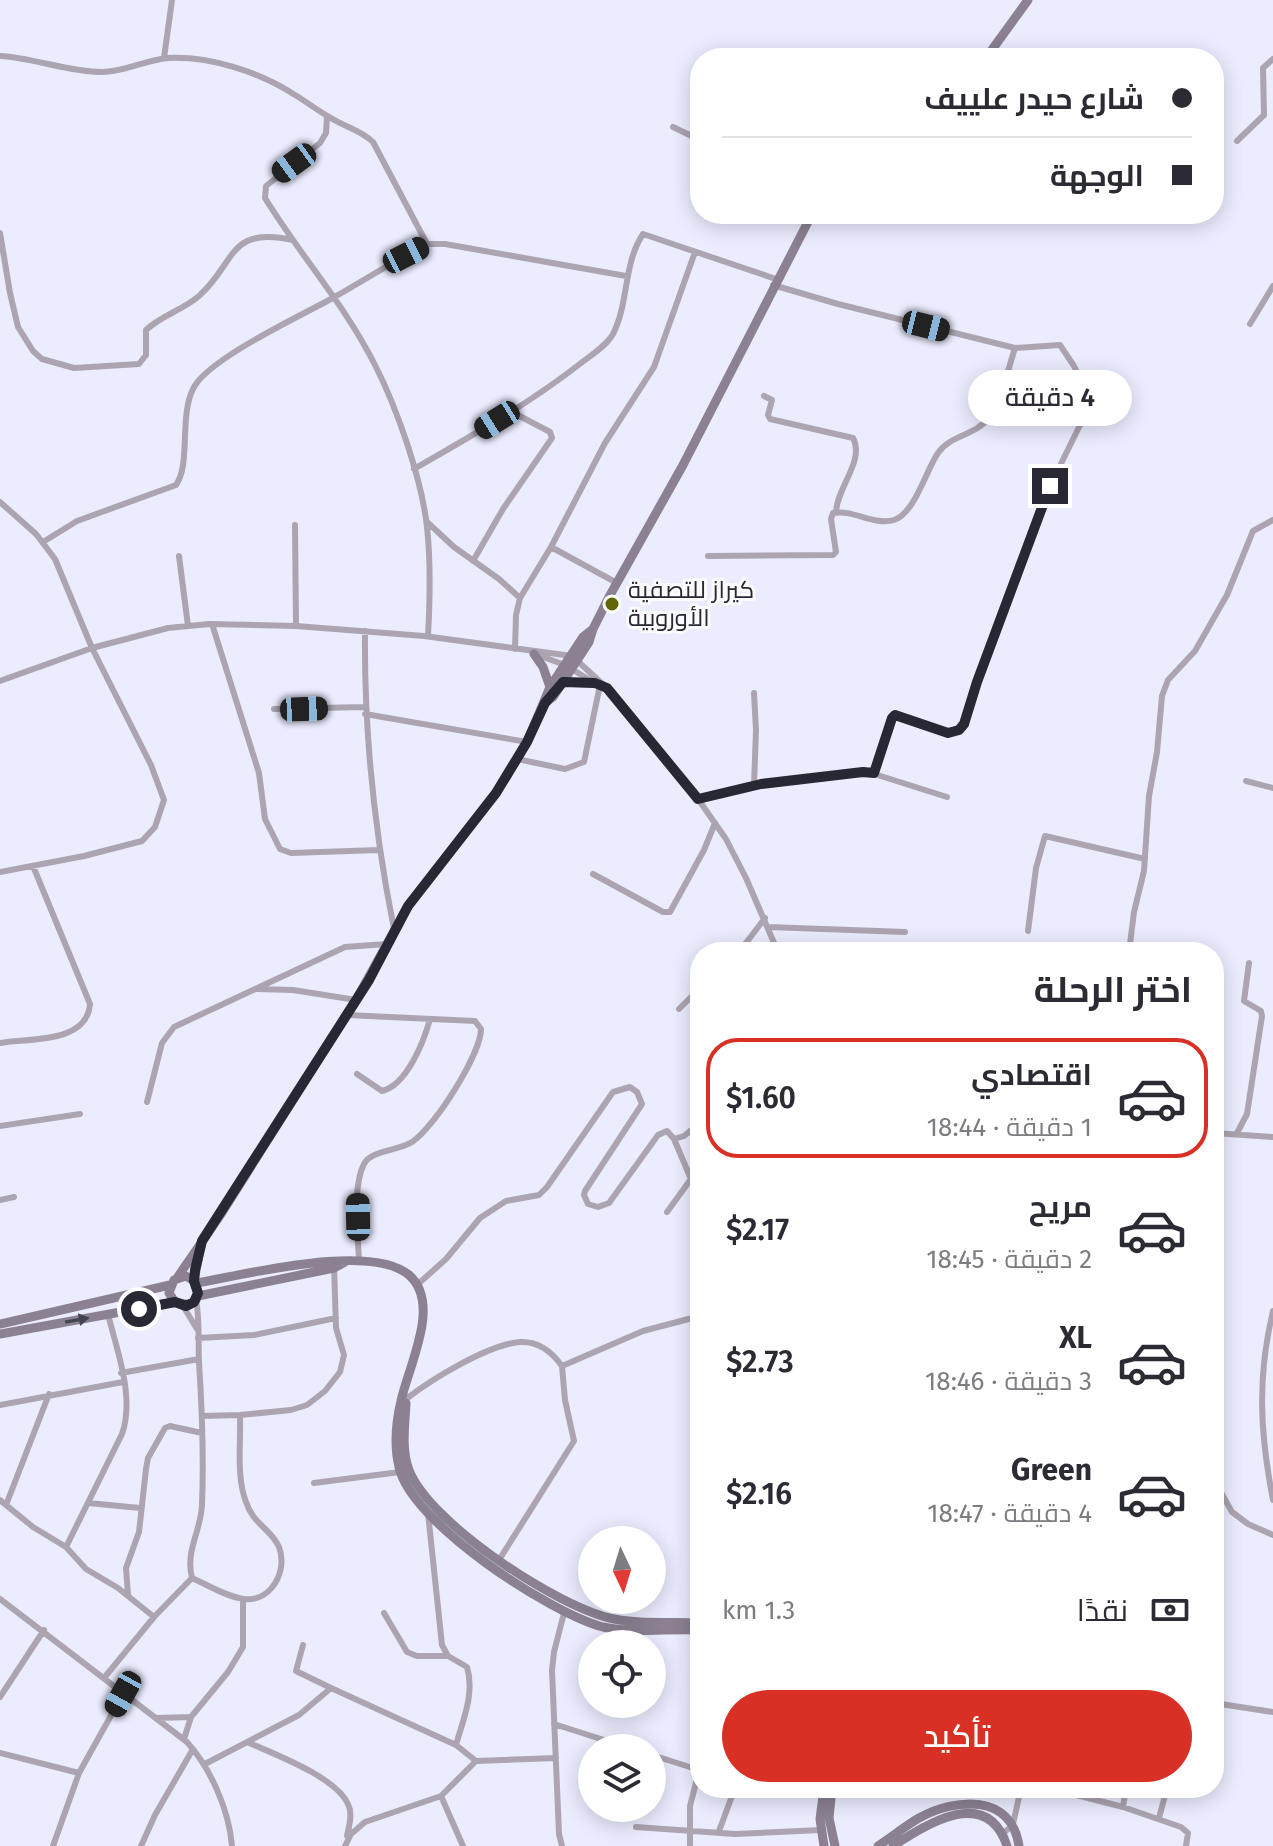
<!DOCTYPE html>
<html lang="ar">
<meta charset="utf-8">
<style>
:root{--surface:#fff;--page:#f2f2f3;--text:#2b2b33;--muted:#7c7c81;--line:#e1e1e2;--accent:#d93025}
body{margin:0;font-family:"Fira Sans",Cairo,sans-serif;background:var(--page);color:var(--text);direction:rtl;height:100vh;display:flex;flex-direction:column;font-size:30px;white-space:nowrap}
*{box-sizing:border-box;margin:0}
p{font-size:26px;color:var(--muted)}
.icon{flex:none;width:44px;height:44px;fill:none;stroke:currentColor;stroke-width:2;stroke-linecap:round;stroke-linejoin:round}
.map{position:relative;flex:1;overflow:hidden;direction:ltr}
.drawer{position:absolute;left:690px;top:942px;width:534px;height:856px;display:flex;flex-direction:column;background:var(--surface);border-radius:32px;box-shadow:0 4px 20px #0003;direction:rtl}
.drawer>*{flex:none}
.banner{position:absolute;left:690px;top:48px;width:534px;height:176px;border-radius:32px;box-shadow:0 4px 20px #0003;direction:rtl;display:grid;align-content:center;height:176px;padding:0 32px;background:var(--surface)}
.needle{width:52px;rotate:176deg}
.tools{position:absolute;left:578px;top:1526px;display:grid;gap:16px}
.tools a{display:grid;place-items:center;width:88px;height:88px;border-radius:50%;background:var(--surface);box-shadow:0 4px 20px #0003;font-size:40px}
.end{position:absolute;width:36px;height:36px;margin:-18px;border:10px solid #272834;background:#fff;box-shadow:0 0 0 4px #fff}
.from{border-radius:50%}
.bubble{position:absolute;height:56px;border-radius:28px;background:var(--surface);box-shadow:0 4px 20px #0003;font-size:26px;font-weight:600;line-height:56px;text-align:center;direction:rtl}
.car{position:absolute;width:24px;height:48px;margin:-24px -12px;border-radius:10px;box-shadow:0 0 6px 2px #0007;background:linear-gradient(#222 24%,#8ab4d8 0 40%,#222 0 76%,#8ab4d8 0 86%,#222 0)}
.banner b{display:flex;align-items:center;gap:28px;height:76px;font-size:30px}
.banner b+b{border-top:2px solid var(--line)}
.banner i{width:20px;height:20px;background:var(--text)}
ul{padding:0;list-style:none}
li{display:flex;align-items:center;gap:24px;height:120px;margin:0 16px 12px;padding:0 16px;border:4px solid transparent;border-radius:32px}
li div{flex:1}
li b{display:block;font-size:30px}
li em{font-style:normal;font-weight:600}
li.selected{border-color:var(--accent)}
li>.icon{width:72px;height:72px;stroke-width:1.5}
h2{padding:0 32px;font-size:36px;line-height:96px}
.pay{display:flex;align-items:center;gap:20px;height:88px;padding:0 32px;font-size:30px}
.pay p{margin-inline-start:auto}
.button{display:flex;gap:16px;margin-top:auto;padding:16px 32px}
.button a{flex:1;height:92px;border-radius:48px;background:var(--accent);color:#fff;font-size:32px;font-weight:600;line-height:92px;text-align:center}
.map>svg:first-child{display:block}
.lines{fill:none;stroke-linecap:round;stroke-linejoin:round}
.street{stroke:#aca4b0;stroke-width:6}
.secondary{stroke:#8b8192;stroke-width:9}
.oneway{fill:#454350}
.route{stroke:#272834;stroke-width:10}
.poi-dot{fill:#606706;stroke:#fbfbfb;stroke-width:3}
.labels{text-anchor:middle;stroke-width:6;stroke-linejoin:round;paint-order:stroke}
.poi-label{font-size:24px;fill:#272834;stroke:#fbfbfb;text-anchor:start}
</style>
<div class="map">
<svg width="1273" height="1846" viewBox="0 0 1273 1846">
<rect width="100%" height="100%" fill="#ebedff"/>
<g class="lines">
<path class="street" d="M0 56C35 58 68 72 102 72 125 72 145 60 168 58 210 56 260 72 295 95 307 102 318 111 331 118 345 127 361 130 373 142L427 244
M164 58 172 0
M327 116 326 133 320 143 266 186 265 198C300 255 345 305 375 365 397 408 422 480 427 527 431 563 430 600 428 636
M673 127 700 140
M1237 141 1264 115 1263 68 1273 59
M0 233 10 293 18 327 33 351 42 359 74 368 139 364 146 355V330C162 315 183 310 199 296 237 262 227 226 293 240
M773 285 838 304 1015 348 1060 345 1074 366 1090 398 1086 413 1050 486 977 682 964 724 959 730 948 733 895 715 892 718 874 773
M1250 324 1273 286
M764 396 772 400 768 415 770 419 853 438C865 461 837 487 836 512
M414 469C471 436 529 404 581 363 592 355 607 345 613 334 629 303 623 264 643 234L776 279
M0 502 36 534 55 559 92 648 151 765 164 800 155 827 142 841 84 856 0 872
M427 522 454 547 499 579 520 598
M295 525 296 626
M43 542 77 521 176 485C191 464 179 417 193 389 206 360 300 316 331 299 363 281 394 261 427 244H445L626 276
M551 547 617 583
M179 556 188 626
M708 556 833 555 836 552 831 519 833 513C853 509 874 526 894 520 915 513 926 470 938 453 951 434 976 436 988 418 1002 397 1008 370 1015 348
M473 561 503 509 552 438 550 432 512 412
M212 624 259 773 265 819 280 849 291 853 379 850
M365 631C364 732 374 830 394 929
M515 649 516 615 520 598 551 547 605 443 654 367 695 252
M535 654 565 665 593 682
M0 681 92 648 168 628 209 624 296 626 424 636 572 656 607 688 698 799 726 839 746 878 778 952
M274 709 364 707
M365 714 527 742
M517 759 565 769 584 762 600 685
M1246 781 1273 788
M754 785 756 730 754 693
M698 799 761 784 868 772 947 797
M593 874 663 912H670L704 850 715 823
M768 927 905 932
M1028 931 1036 868 1045 836 1145 859
M739 952 765 918
M1129 952 1134 912 1144 871 1149 796 1157 752 1162 696 1168 680 1195 651 1227 595 1253 531 1273 520
M257 989 293 990 356 1000
M679 1009 700 988
M347 1015 475 1021 481 1029C481 1054 434 1128 412 1142 398 1151 371 1150 364 1164 352 1187 358 1235 359 1261
M0 1043C29 1038 87 1044 90 1004L33 866
M357 1074 382 1091C407 1085 424 1041 430 1019
M147 1102 162 1043 174 1027 345 947 387 944
M0 1126 80 1114
M1214 1133 1273 1137
M1237 1133 1247 1114 1262 1016 1261 1011 1244 1001 1249 963
M0 1200 14 1197
M667 1212 691 1179 674 1139
M417 1285 446 1259 480 1218 506 1201 539 1195 547 1187 613 1092 630 1087 637 1092 642 1104 585 1191 584 1195 588 1204 598 1207 609 1203 658 1135 667 1131 674 1139 684 1136 700 1123
M183 1306 197 1329
M1273 1311C1257 1377 1260 1433 1273 1500
M108 1314C117 1351 135 1397 122 1434L66 1547 86 1569 118 1588 154 1617
M198 1338 254 1335 336 1318
M121 1373 199 1359
M401 1399H406C432 1379 487 1345 520 1342 538 1341 552 1352 562 1366L643 1331 700 1316
M0 1405 123 1382
M240 1415 291 1410 307 1405 325 1391 340 1372 344 1355 336 1328 334 1265
M1214 1480 1232 1512 1248 1524 1273 1535
M314 1483 400 1472
M0 1500 33 1527 66 1547
M88 1503 140 1508
M6 1505 49 1394
M428 1513 442 1645 448 1656 467 1667C475 1693 463 1720 456 1745
M499 1560 574 1441 565 1400 562 1366
M192 1578C208 1585 227 1597 244 1599 272 1602 288 1570 279 1547 272 1530 253 1524 246 1502 236 1476 241 1442 240 1415L202 1416
M192 1578C185 1551 201 1531 202 1505 204 1457 202 1409 199 1362 198 1341 200 1320 196 1300
M128 1595 126 1568 139 1532 146 1469 148 1458 165 1428 170 1426 202 1433
M0 1599 187 1742C211 1769 229 1810 232 1846
M384 1613 407 1652 417 1656H448
M303 1645 296 1671 331 1688
M104 1678 154 1617 192 1578
M0 1697 44 1630
M1214 1703 1273 1712
M156 1718 191 1717
M554 1724 629 1748
M184 1739 191 1717 228 1672 243 1647V1599
M247 1742C274 1754 336 1777 348 1804 353 1814 349 1826 347 1836
M0 1753 79 1773
M652 1755 699 1770
M205 1764 299 1715 331 1688 456 1745 476 1761 556 1758
M1049 1788 1123 1807 1181 1827 1188 1833 1186 1846
M441 1796 463 1846
M1123 1807 1126 1788
M1159 1818 1167 1788
M636 1827 735 1834 821 1830
M719 1831 735 1788
M1003 1834 1013 1824 1021 1788
M53 1846 79 1773 123 1694
M141 1846 155 1815 193 1749
M345 1846 351 1834 365 1822 441 1796 476 1761
M562 1846 559 1834 552 1670 554 1652 564 1613
M690 1846V1806L700 1767"/>
<path class="secondary" d="M986 58 1028 0
M534 654 543 667 550 687
M563 682 595 683
M545 703 553 697 589 642 593 629 609 597 683 465 812 214
M177 1278 221 1214 356 1000 408 906 496 793 527 742 550 687 583 637 593 629
M194 1281 201 1244
M196 1283C245 1275 370 1242 409 1275 442 1304 408 1367 401 1401 396 1422 394 1446 399 1467 411 1523 550 1613 603 1627 635 1634 668 1628 700 1630
M198 1296 334 1268 345 1262
M0 1324 170 1285
M0 1334 175 1302 189 1305 196 1300 198 1293 194 1281 186 1276 174 1280 169 1293 175 1302
M406 1403C405 1425 401 1449 409 1470 430 1524 559 1608 614 1619 642 1625 672 1621 700 1623
M824 1788 820 1819 824 1846
M832 1788 829 1818 835 1846
M878 1846C892 1837 905 1826 919 1818 956 1798 1011 1793 1019 1846
M893 1846C927 1824 987 1785 1007 1846"/>
</g>
<defs><path id="oneway-solid" d="M-6-.8H1V-3.2L6.5 0L1 3.2V.8H-6Z" transform="scale(2)"/></defs>
<use class="oneway" href="#oneway-solid" transform="translate(77 1320) rotate(-10)"/>
<g class="lines">
<path class="route" d="M139 1309 175 1302 186 1306 194 1302 198 1293 194 1281 195 1270 202 1241 369 980 408 906 496 793 527 742 545 703 563 682 595 683 607 688 698 799 761 784 863 772 874 773 892 718 895 715 948 733 959 730 964 724 977 682 1050 486"/>
</g>
<circle class="poi-dot" cx="612" cy="604" r="8"/>
<g class="labels">
<g class="poi-label">
<text x="628" y="598">كيراز للتصفية<tspan x="628" dy="28">الأوروبية</tspan></text>
</g>
</g>
</svg>
<div class="tools">
<a><svg class="needle" viewBox="-14 -14 28 28"><path d="M0-13l5 13h-10z" fill="#e53935"/><path d="M0 13l5-13h-10z" fill="#7c7c81"/></svg></a>
<a><svg class="icon" aria-label="locate" viewBox="0 0 24 24"><circle cx="12" cy="12" r="6"/><path d="M12 2v4M12 18v4M2 12h4M18 12h4"/></svg></a>
<a><svg class="icon" aria-label="layers" viewBox="0 0 24 24"><path d="M12 4l9 5-9 5-9-5zM3 14l9 5 9-5"/></svg></a>
</div>
<i class="end from" style="left:139px;top:1309px"></i>
<i class="end" style="left:1050px;top:486px"></i>
<div class="bubble" style="left:968px;top:370px;width:164px">4 دقيقة</div>
<i class="car" style="left:294px;top:163px;rotate:234deg"></i>
<i class="car" style="left:406px;top:255px;rotate:63deg"></i>
<i class="car" style="left:926px;top:326px;rotate:104deg"></i>
<i class="car" style="left:497px;top:420px;rotate:238deg"></i>
<i class="car" style="left:304px;top:709px;rotate:88deg"></i>
<i class="car" style="left:358px;top:1217px;rotate:359deg"></i>
<i class="car" style="left:123px;top:1694px;rotate:209deg"></i>
<div class="banner">
<b><i class="from"></i>شارع حيدر علييف</b>
<b><i></i>الوجهة</b>
</div>
<section class="drawer">
<h2>اختر الرحلة</h2>
<ul>
<li class="selected"><svg class="icon" aria-label="car" viewBox="0 0 24 24"><path d="M5 17H2v-5l4-1 3-4h7l3 4 3 1v5h-3M9 17h6M6 11h13"/><circle cx="7" cy="17" r="2"/><circle cx="17" cy="17" r="2"/></svg><div><b>اقتصادي</b><p>1 دقيقة · 18:44</p></div><em>$1.60</em></li>
<li><svg class="icon" aria-label="car" viewBox="0 0 24 24"><path d="M5 17H2v-5l4-1 3-4h7l3 4 3 1v5h-3M9 17h6M6 11h13"/><circle cx="7" cy="17" r="2"/><circle cx="17" cy="17" r="2"/></svg><div><b>مريح</b><p>2 دقيقة · 18:45</p></div><em>$2.17</em></li>
<li><svg class="icon" aria-label="car" viewBox="0 0 24 24"><path d="M5 17H2v-5l4-1 3-4h7l3 4 3 1v5h-3M9 17h6M6 11h13"/><circle cx="7" cy="17" r="2"/><circle cx="17" cy="17" r="2"/></svg><div><b>XL</b><p>3 دقيقة · 18:46</p></div><em>$2.73</em></li>
<li><svg class="icon" aria-label="car" viewBox="0 0 24 24"><path d="M5 17H2v-5l4-1 3-4h7l3 4 3 1v5h-3M9 17h6M6 11h13"/><circle cx="7" cy="17" r="2"/><circle cx="17" cy="17" r="2"/></svg><div><b>Green</b><p>4 دقيقة · 18:47</p></div><em>$2.16</em></li>
</ul>
<div class="pay"><svg class="icon" aria-label="cash" viewBox="0 0 24 24"><path d="M3 7h18v10H3z"/><circle cx="12" cy="12" r="2"/></svg>نقدًا<p>1.3 km</p></div>
<div class="button"><a>تأكيد</a></div>
</section>
</div>
